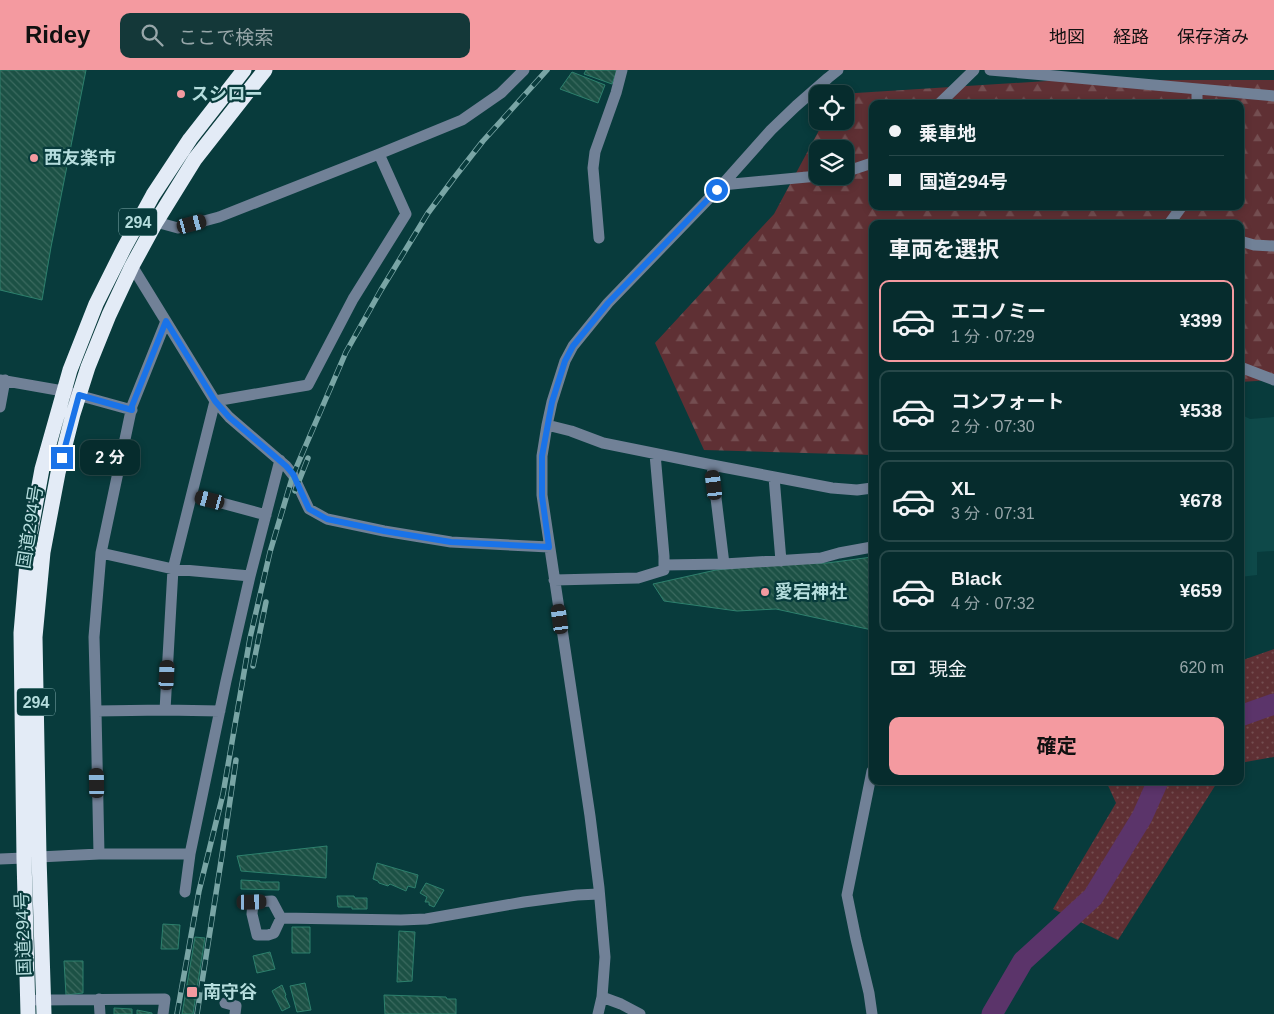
<!DOCTYPE html>
<html lang="ja">
<meta charset="utf-8">
<style>
:root{--surface:#062c2d;--page:#143839;--text:#f1f3f6;--muted:#98a7aa;--line:#274849;--accent:#f49aa0}
body{margin:0;font-family:Helvetica,"Noto Sans JP",sans-serif;background:var(--page);color:var(--text);height:100vh;display:flex;flex-direction:column;font-size:19px;white-space:nowrap}
*{box-sizing:border-box;margin:0}
p{font-size:16px;color:var(--muted)}
.icon{flex:none;width:28px;height:28px;fill:none;stroke:currentColor;stroke-width:2;stroke-linecap:round;stroke-linejoin:round}
.map{position:relative;flex:1;overflow:hidden}
.sheet{position:absolute;left:869px;top:150px;width:375px;height:565px;display:flex;flex-direction:column;background:var(--surface);border-radius:10px;box-shadow:0 2px 8px #0003,0 0 0 1px var(--line)}
.sheet>*{flex:none}
.top-card{position:absolute;left:869px;top:30px;width:375px;height:110px;border-radius:10px;box-shadow:0 2px 8px #0003,0 0 0 1px var(--line);display:grid;align-content:center;height:110px;padding:0 20px;background:var(--surface)}
.buttons{position:absolute;left:809px;top:15px;display:grid;gap:10px}
.buttons a{display:grid;place-items:center;width:45px;height:45px;border-radius:10px;background:var(--surface);box-shadow:0 2px 8px #0003,0 0 0 1px var(--line);font-size:25px}
.end{position:absolute;width:22px;height:22px;margin:-11px;border:6px solid #1a73e8;background:#fff;box-shadow:0 0 0 2px #fff}
.from{border-radius:50%}
.bubble{position:absolute;height:35px;border-radius:10px;background:var(--surface);box-shadow:0 2px 8px #0003,0 0 0 1px var(--line);font-size:16px;font-weight:700;line-height:35px;text-align:center}
.car{position:absolute;width:15px;height:30px;margin:-15px -8px;border-radius:6px;box-shadow:0 0 4px 1px #0007;background:linear-gradient(#222 24%,#8ab4d8 0 40%,#222 0 76%,#8ab4d8 0 86%,#222 0)}
.top-card b{display:flex;align-items:center;gap:18px;height:48px;font-size:19px}
.top-card b+b{border-top:1px solid var(--line)}
.top-card i{width:12px;height:12px;background:var(--text)}
ul{padding:0;list-style:none}
li{display:flex;align-items:center;gap:15px;height:82px;margin:0 10px 8px;padding:0 10px;border:2px solid var(--line);border-radius:10px}
li div{flex:1}
li b{display:block;font-size:19px}
li em{font-style:normal;font-weight:700}
li.selected{border-color:var(--accent)}
li>.icon{width:45px;height:45px;stroke-width:1.5}
h2{padding:0 20px;font-size:22px;line-height:60px}
.pay{display:flex;align-items:center;gap:12px;height:55px;padding:0 20px;font-size:19px}
.pay p{margin-inline-start:auto}
.button{display:flex;gap:10px;margin-top:auto;padding:10px 20px}
.button a{flex:1;height:58px;border-radius:10px;background:var(--accent);color:#111;font-size:20px;font-weight:700;line-height:58px;text-align:center}
header{display:flex;align-items:center;gap:30px;box-sizing:border-box;height:70px;padding:0 25px;background:var(--accent);color:#111}
header strong{font-size:24px}
nav{display:flex;gap:28px;margin-inline-start:auto;font-size:18px}
.search{width:350px;height:45px;background:var(--page);display:flex;align-items:center;gap:12px;box-sizing:border-box;padding:0 18px;border-radius:10px;color:var(--muted);font-size:19px}
.map>svg:first-child{display:block}
.built{fill:#0e4949}
.forest{fill:url(#forest-firs);fill-rule:evenodd}
.park{fill:url(#park-dots)}
.lines{fill:none;stroke-linecap:round;stroke-linejoin:round}
.river{stroke:#5b346a;stroke-width:21}
.building{fill:url(#building-back-hatch);stroke:#2d806d}
.minor{stroke:#718197;stroke-width:11}
.highway{stroke:#e3ebf6;stroke-width:15}
.rail-casing{stroke:#79a5a5;stroke-width:5.5}
.rail{stroke:#083b3c;stroke-width:4;stroke-dasharray:11;stroke-linecap:butt}
.route{stroke:#1a73e8;stroke-width:6}
.poi-dot{fill:#f49aa0;stroke:#083b3c;stroke-width:2}
.labels{text-anchor:middle;stroke-width:4.5;stroke-linejoin:round;paint-order:stroke}
.shield{fill:#083b3c;stroke:#81acad;stroke-width:1}
.shield-label{font-size:16px;font-weight:bold;fill:#b5dddd}
.poi-label{font-size:18px;font-weight:bold;fill:#b5dddd;stroke:#083b3c;text-anchor:start}
.street-label{font-size:18px;fill:#b5dddd;stroke:#083b3c}
</style>
<header>
<strong>Ridey</strong>
<div class="search"><svg class="icon" aria-label="search" viewBox="0 0 24 24"><circle cx="10" cy="10" r="6"/><path d="M15 15l6 6"/></svg>ここで検索</div>
<nav><a>地図</a><a>経路</a><a>保存済み</a></nav>
</header>
<div class="map">
<svg width="1274" height="944" viewBox="0 0 1274 944">
<defs>
<pattern id="forest-firs" width="22" height="20" patternUnits="userSpaceOnUse" patternTransform="scale(1.25)"><rect width="22" height="20" fill="#5f3034"/><path d="M5 1l3.5 6h-7zM16 11l3.5 6h-7z" fill="#744e51"/></pattern>
<pattern id="park-dots" width="8" height="8" patternUnits="userSpaceOnUse" patternTransform="scale(1.25)"><rect width="8" height="8" fill="#5f3034"/><path d="M2 2h.1M6 6h.1" fill="none" stroke="#744e51" stroke-width="1.8" stroke-linecap="round"/></pattern>
<pattern id="building-back-hatch" width="6" height="6" patternUnits="userSpaceOnUse" patternTransform="scale(1.25)"><rect width="6" height="6" fill="#1c5145"/><path d="M-1 5l2 2M0 0l6 6M5-1l2 2" fill="none" stroke="#3b6a5f"/></pattern>
</defs>
<rect width="100%" height="100%" fill="#083b3c"/>
<path class="built" d="M1240 344 1250 349 1274 347V481L1257 482V505L1240 507Z"/>
<path class="forest" d="M1063 10H1274V310L1240 312V154H872V385L704 380 655 273 774 144 824 51H845V24H840ZM872 34H1240V136H872ZM818 79H845V106H818Z"/>
<path class="park" d="M1274 579V687L1240 693V591Z
M1106 711H1218L1118 870 1053 839 1116 733Z"/>
<g class="lines">
<path class="river" d="M1240 646 1274 634
M992 944 1023 891 1093 827 1142 747 1158 711"/>
</g>
<path class="building" d="M0 0H86L51 177 42 230 0 220Z
M586 0H617L612 14 584 4Z
M572 2 605 15 598 33 560 19Z
M872 487V560L776 539 737 541 664 531 653 514 716 500 775 494 827 493Z
M327 776 326 808 241 801 237 786Z
M377 793 418 805 415 818 408 816 406 821 390 814 388 816 379 813 378 811 373 809Z
M241 810 260 811V812H279V820L241 819Z
M426 813 444 820 434 837 429 835V832H425L427 827 420 823Z
M337 826H354L355 828H367V839H352V837H338Z
M163 854 180 855 178 879H161Z
M292 857H310V883H292Z
M399 861 415 862 412 911 397 912Z
M195 867 205 868 193 944H182Z
M270 882 275 899 257 903 253 886Z
M64 891H83V923L66 925Z
M305 913 311 940 297 942 290 916Z
M282 915 286 925 285 926 290 937 282 941 272 921Z
M384 925 446 927 447 929H456V944H385Z
M114 938 132 939V944H114Z
M137 940 152 943V944H137Z"/>
<g class="lines">
<path class="minor" d="M990 0 1274 26
M1197 20V34
M939 34 974 0
M845 102 872 93
M722 115 818 106
M156 152 178 158 219 147 379 84 462 50 501 23 524 0
M1169 154 1182 136
M599 168 593 98 595 82 616 23 622 0
M1240 171 1254 175 1274 176
M132 196 215 331 229 347 286 396 293 405 309 439 327 449 384 461 451 472 549 477
M1240 297 1274 310
M0 310 63 321 132 340
M0 337 5 310
M547 355 571 361 603 373 712 395 832 418 857 420 872 418
M712 395 724 494
M774 407 781 491
M192 425 266 445
M101 483 173 499 250 506
M664 495 724 494 821 488 839 483 872 477
M554 510 638 508 664 500V486L655 384
M96 641 94 567 101 483 132 336 166 251
M220 641 165 640 173 499 215 331 308 315 353 229 406 144 379 84
M99 784 96 641 165 640
M39 787 99 784H190
M0 789 24 788
M185 822 190 784 226 611 250 506 280 390
M281 848 274 863 268 865H257L252 844 253 832 272 831 281 848 401 850 426 849 524 832 577 825 599 824
M602 927 621 934 640 944
M99 929 100 944
M37 930 165 929 163 944
M225 933 236 936 235 944
M598 944 602 927 605 887 599 818 590 746 542 425V386L547 355 552 332 565 291 573 276 608 233 722 115 771 60 796 36 828 8 838 0
M872 944 869 923 856 869 847 825 872 701"/>
<path class="highway" d="M28 944 24 788 21 563 29 470 42 399 70 300 96 234 124 178 153 125 190 69 244 0
M44 944 39 787 35 567 43 482 58 403 73 344 88 297 109 245 132 196 156 152 195 89 265 0"/>
<g class="rail-casing">
<path id="rail" d="M295 421 308 388
M253 596 266 532
M177 944 199 821 223 724 250 568 270 482 293 405 346 282 381 220 428 143 454 108 483 71 547 0
M197 944 222 785 236 690"/>
</g>
<use href="#rail" class="rail"/>
</g>
<g class="lines">
<path class="route" d="M62 388 79 325 132 340V336L166 251 215 331 229 347 286 396 293 404 309 439 327 449 384 461 451 472 549 477 542 426V386L552 332 565 291 573 276 608 233 717 120"/>
</g>
<g class="poi-dot">
<circle cx="181" cy="24" r="5"/>
<circle cx="34" cy="88" r="5"/>
<circle cx="765" cy="522" r="5"/>
<rect x="186" y="916" width="12" height="12" rx="2.5"/>
</g>
<g class="labels">
<g class="shield">
<rect x="119" y="138.5" width="38" height="27" rx="4"/>
<rect x="17" y="618.5" width="38" height="27" rx="4"/>
</g>
<g class="shield-label">
<text x="138" y="158">294</text>
<text x="36" y="638">294</text>
</g>
<g class="poi-label">
<text x="191" y="30">スシロー</text>
<text x="44" y="94">西友楽市</text>
<text x="775" y="528">愛宕神社</text>
<text x="203" y="928">南守谷</text>
</g>
<g class="street-label">
<text transform="translate(30 457) rotate(-81)" y="6">国道294号</text>
<text transform="translate(23 864) rotate(-92)" y="6">国道294号</text>
</g>
</g>
</svg>
<div class="buttons">
<a><svg class="icon" aria-label="locate" viewBox="0 0 24 24"><circle cx="12" cy="12" r="6"/><path d="M12 2v4M12 18v4M2 12h4M18 12h4"/></svg></a>
<a><svg class="icon" aria-label="layers" viewBox="0 0 24 24"><path d="M12 4l9 5-9 5-9-5zM3 14l9 5 9-5"/></svg></a>
</div>
<i class="end from" style="left:717px;top:120px"></i>
<i class="end" style="left:62px;top:388px"></i>
<div class="bubble" style="left:80px;top:370px;width:60px">2 分</div>
<i class="car" style="left:192px;top:154px;rotate:75deg"></i>
<i class="car" style="left:714px;top:415px;rotate:353deg"></i>
<i class="car" style="left:210px;top:430px;rotate:285deg"></i>
<i class="car" style="left:560px;top:549px;rotate:352deg"></i>
<i class="car" style="left:167px;top:605px;rotate:3deg"></i>
<i class="car" style="left:97px;top:713px;rotate:359deg"></i>
<i class="car" style="left:252px;top:832px;rotate:89deg"></i>
<div class="top-card">
<b><i class="from"></i>乗車地</b>
<b><i></i>国道294号</b>
</div>
<section class="sheet">
<h2>車両を選択</h2>
<ul>
<li class="selected"><svg class="icon" aria-label="car" viewBox="0 0 24 24"><path d="M5 17H2v-5l4-1 3-4h7l3 4 3 1v5h-3M9 17h6M6 11h13"/><circle cx="7" cy="17" r="2"/><circle cx="17" cy="17" r="2"/></svg><div><b>エコノミー</b><p>1 分 · 07:29</p></div><em>¥399</em></li>
<li><svg class="icon" aria-label="car" viewBox="0 0 24 24"><path d="M5 17H2v-5l4-1 3-4h7l3 4 3 1v5h-3M9 17h6M6 11h13"/><circle cx="7" cy="17" r="2"/><circle cx="17" cy="17" r="2"/></svg><div><b>コンフォート</b><p>2 分 · 07:30</p></div><em>¥538</em></li>
<li><svg class="icon" aria-label="car" viewBox="0 0 24 24"><path d="M5 17H2v-5l4-1 3-4h7l3 4 3 1v5h-3M9 17h6M6 11h13"/><circle cx="7" cy="17" r="2"/><circle cx="17" cy="17" r="2"/></svg><div><b>XL</b><p>3 分 · 07:31</p></div><em>¥678</em></li>
<li><svg class="icon" aria-label="car" viewBox="0 0 24 24"><path d="M5 17H2v-5l4-1 3-4h7l3 4 3 1v5h-3M9 17h6M6 11h13"/><circle cx="7" cy="17" r="2"/><circle cx="17" cy="17" r="2"/></svg><div><b>Black</b><p>4 分 · 07:32</p></div><em>¥659</em></li>
</ul>
<div class="pay"><svg class="icon" aria-label="cash" viewBox="0 0 24 24"><path d="M3 7h18v10H3z"/><circle cx="12" cy="12" r="2"/></svg>現金<p>620 m</p></div>
<div class="button"><a>確定</a></div>
</section>
</div>
